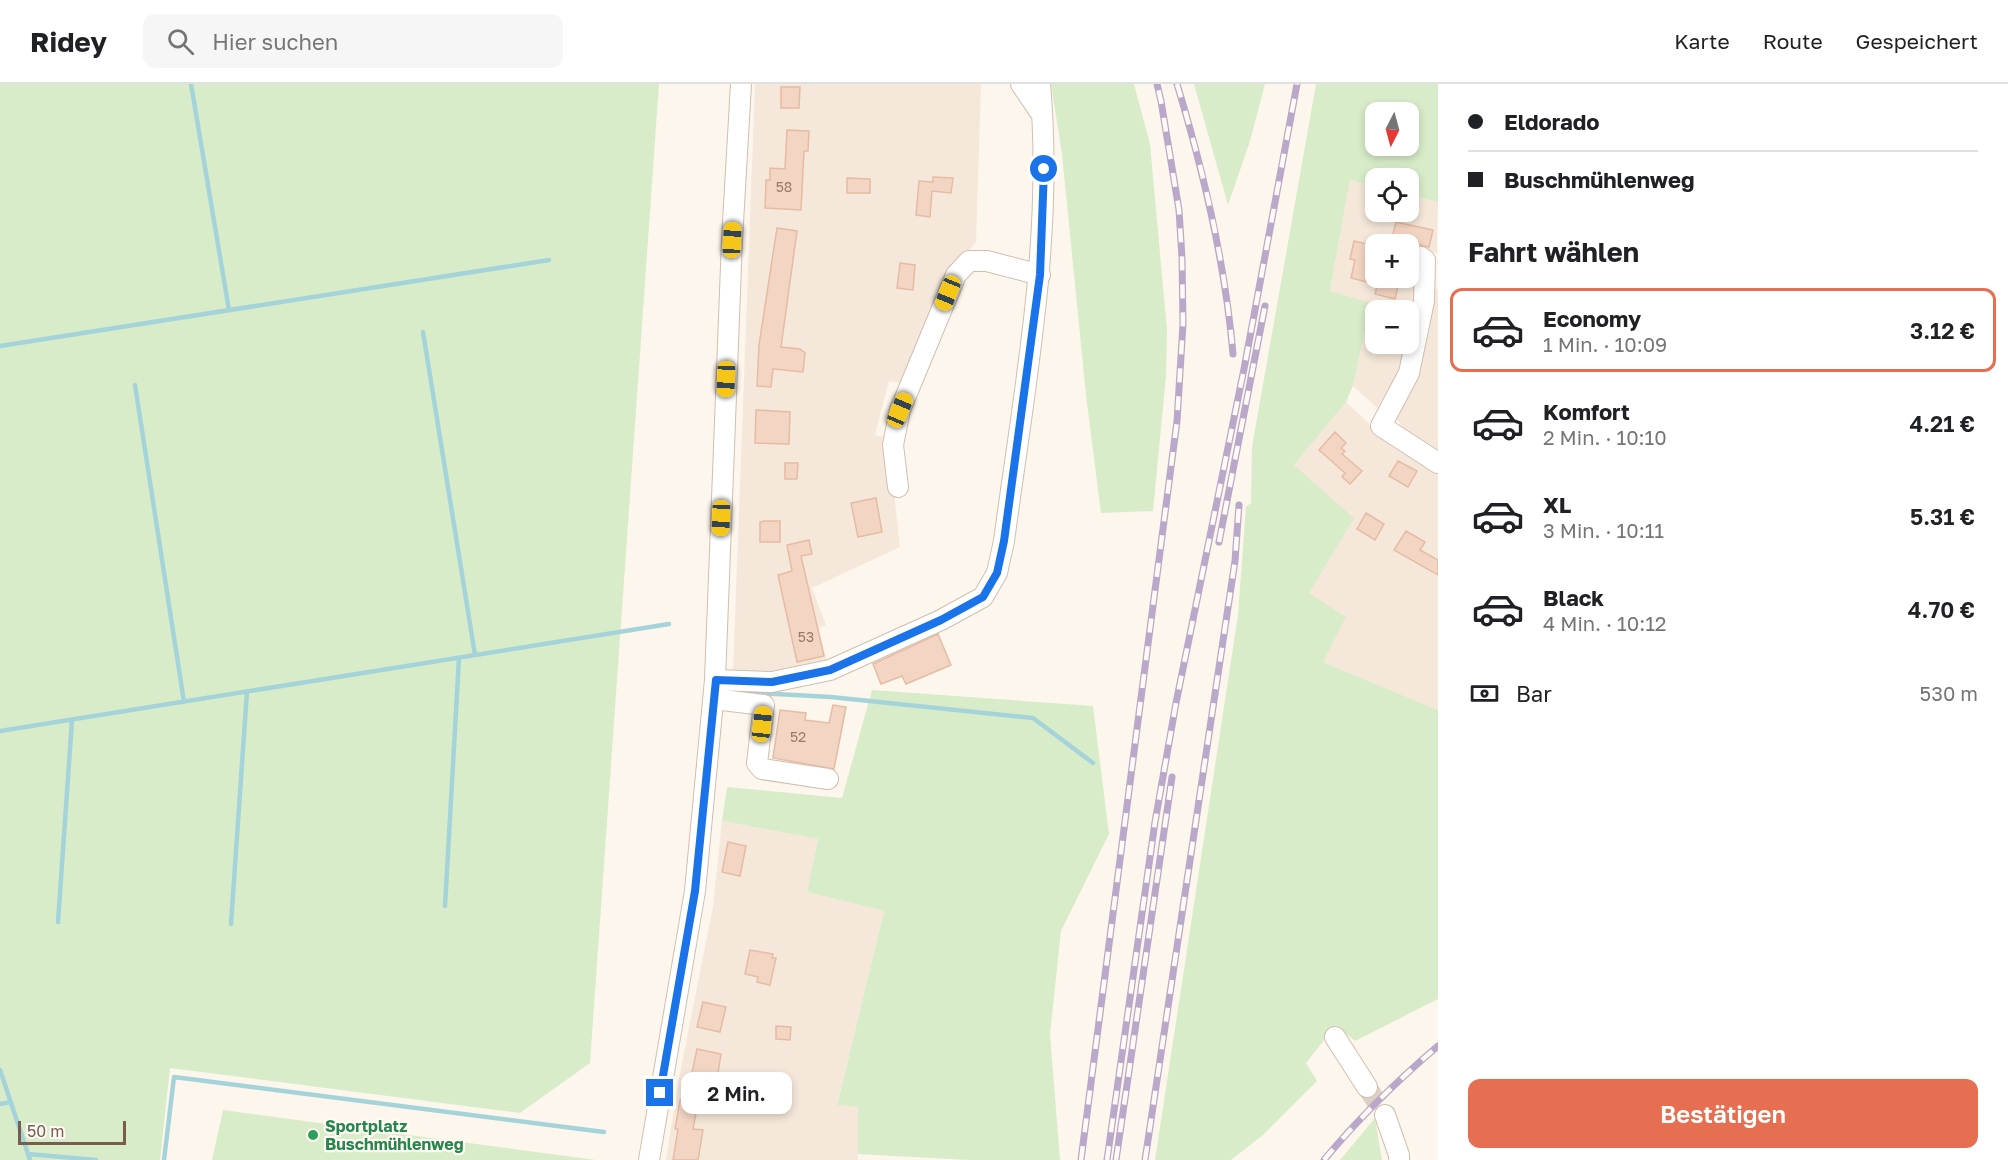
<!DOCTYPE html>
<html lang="de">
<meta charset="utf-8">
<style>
:root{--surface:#fff;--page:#f6f6f6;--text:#202124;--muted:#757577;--line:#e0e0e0;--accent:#e76f51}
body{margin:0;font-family:"Golos Text",sans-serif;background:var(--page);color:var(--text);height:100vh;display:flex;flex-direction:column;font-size:22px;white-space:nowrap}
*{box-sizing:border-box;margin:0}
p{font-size:20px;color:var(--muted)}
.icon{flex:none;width:33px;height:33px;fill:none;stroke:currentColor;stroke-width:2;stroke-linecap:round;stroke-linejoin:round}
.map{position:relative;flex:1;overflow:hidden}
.side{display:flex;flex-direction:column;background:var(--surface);width:570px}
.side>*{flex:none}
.top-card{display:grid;align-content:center;height:132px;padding:0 30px;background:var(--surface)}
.needle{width:39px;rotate:186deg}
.controls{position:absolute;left:1365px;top:18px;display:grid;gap:12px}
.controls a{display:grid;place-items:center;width:54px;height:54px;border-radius:12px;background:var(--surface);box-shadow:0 3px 9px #0003;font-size:30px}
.scale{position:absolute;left:18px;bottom:15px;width:108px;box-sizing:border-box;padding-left:6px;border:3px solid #7a5c4d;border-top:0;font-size:16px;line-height:21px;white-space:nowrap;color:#7a5c4d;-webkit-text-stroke:4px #fffaf3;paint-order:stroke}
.end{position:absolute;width:27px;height:27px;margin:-14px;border:8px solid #1a73e8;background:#fff;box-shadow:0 0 0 3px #fff}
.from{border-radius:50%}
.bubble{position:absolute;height:42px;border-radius:12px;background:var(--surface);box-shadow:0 3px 9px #0003;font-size:20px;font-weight:600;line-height:42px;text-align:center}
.car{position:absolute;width:18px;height:36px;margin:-18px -9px;border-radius:8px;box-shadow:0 0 4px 2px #0007;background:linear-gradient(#f5c518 24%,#345 0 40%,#f5c518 0 76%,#345 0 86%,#f5c518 0)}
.top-card b{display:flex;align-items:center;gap:21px;height:57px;font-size:22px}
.top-card b+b{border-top:2px solid var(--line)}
.top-card i{width:15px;height:15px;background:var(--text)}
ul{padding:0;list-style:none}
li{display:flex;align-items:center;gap:18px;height:84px;margin:0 12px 9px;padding:0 18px;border:3px solid transparent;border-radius:12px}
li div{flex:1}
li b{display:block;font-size:22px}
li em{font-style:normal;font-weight:600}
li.current{border-color:var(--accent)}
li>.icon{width:54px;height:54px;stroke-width:1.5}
h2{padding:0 30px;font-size:27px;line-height:72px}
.pay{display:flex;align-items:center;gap:15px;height:66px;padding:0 30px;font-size:22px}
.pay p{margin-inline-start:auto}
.primary-button{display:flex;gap:12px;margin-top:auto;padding:12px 30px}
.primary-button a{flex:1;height:69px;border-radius:12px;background:var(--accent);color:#fff;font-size:24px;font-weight:600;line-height:69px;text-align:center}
header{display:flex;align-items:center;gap:36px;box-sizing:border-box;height:84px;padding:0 30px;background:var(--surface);border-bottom:2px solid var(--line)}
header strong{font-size:28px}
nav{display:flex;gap:33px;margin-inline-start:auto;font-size:21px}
.search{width:420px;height:54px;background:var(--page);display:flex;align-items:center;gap:15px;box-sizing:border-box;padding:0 21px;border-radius:12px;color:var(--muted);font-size:22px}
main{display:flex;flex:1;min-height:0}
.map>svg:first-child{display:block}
.residential{fill:#f5e8da;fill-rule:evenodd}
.green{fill:#d8ecc9;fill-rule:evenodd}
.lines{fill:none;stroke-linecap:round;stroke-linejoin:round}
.stream{stroke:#a5d3da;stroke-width:4.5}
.building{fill:#f3d5c3;stroke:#e6bba3;stroke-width:1.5}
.minor-tunnel{stroke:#dcd0c4;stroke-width:20;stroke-dasharray:20 10;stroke-linecap:butt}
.minor-casing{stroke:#d1beb0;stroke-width:22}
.minor{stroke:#fff;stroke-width:20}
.rail-casing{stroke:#b9a8c9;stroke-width:7}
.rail{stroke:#fffaf3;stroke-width:4.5;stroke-dasharray:14;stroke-linecap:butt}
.route{stroke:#1a73e8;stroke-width:8}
.leisure-dot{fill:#2e9e5b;stroke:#fffaf3;stroke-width:2}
.labels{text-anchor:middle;stroke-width:4.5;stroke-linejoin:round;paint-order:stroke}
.number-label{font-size:14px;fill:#987a6a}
.leisure-label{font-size:16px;font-weight:bold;fill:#27864d;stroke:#fffaf3;text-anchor:start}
</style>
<header>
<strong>Ridey</strong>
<div class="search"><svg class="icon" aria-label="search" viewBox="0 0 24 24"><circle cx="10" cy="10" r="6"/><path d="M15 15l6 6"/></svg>Hier suchen</div>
<nav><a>Karte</a><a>Route</a><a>Gespeichert</a></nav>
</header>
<main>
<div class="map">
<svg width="1438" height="1076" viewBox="0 0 1438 1076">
<rect width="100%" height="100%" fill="#fdf6ec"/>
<path class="residential" d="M755 0H981L976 158 949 190 904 300 889 297 875 351 888 354 900 463 812 504 826 541 819 544 827 579 768 590 733 588Z
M1350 96 1375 102 1376 128H1408L1409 111 1438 118 1437 169 1419 165 1417 209 1409 250 1408 226H1376V260H1407L1402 283 1377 324 1353 302 1371 219 1330 208ZM1376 160H1408V194H1376Z
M1431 201 1438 206V369L1409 351 1394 332Z
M1346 318 1381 351 1438 390V626L1323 578 1309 509 1294 381Z
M722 737 818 755 807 808 884 827 837 1020 858 1023V1076H666L678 999 713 823Z"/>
<path class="green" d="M0 0H659L590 979 520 1029 170 984 160 1076H0Z
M1051 0H1134L1150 60 1167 246 1166 292 1153 427 1101 429 1086 311 1062 70Z
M1194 0H1265L1250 57 1228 121Z
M1316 0H1438V118L1409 111 1408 94H1376L1375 102 1350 96 1330 207 1371 219 1353 302 1346 318 1294 381 1354 434 1309 509 1346 533 1323 578 1438 626V915L1355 957 1336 941 1306 979 1317 997 1263 1051 1231 1076H1155L1238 531 1246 423 1251 419 1252 363ZM1376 28H1408V62H1376Z
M872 606 1093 622 1109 750 1061 847 1050 950 1060 1076H969L858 1070V1023L837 1021 884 827 807 808 818 755 722 737 727 703 842 714Z
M223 1026 596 1076H212Z
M1375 1034 1382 1076H1340Z"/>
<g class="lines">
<path class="stream" d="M191 0 229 226
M423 248 475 571
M0 262 549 176
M135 301 184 618
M738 608 831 613 1033 634 1093 679
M0 647 669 540
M445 822 459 574
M58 838 72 636
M231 840 247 607
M0 986 30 1076
M0 1020 11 1018
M28 1070 96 1076
M164 1076 174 993 604 1048"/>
</g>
<path class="building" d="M781 3H800L799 24H781Z
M787 46 809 47 808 67H804L801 126 765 124 766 96H770V84L785 85Z
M933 93 953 94 951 109 932 107 930 133 916 131 919 97 933 98Z
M847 94 870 95V109H847Z
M1396 138 1433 146 1429 163 1392 154Z
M777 144 797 147 781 263 800 265 805 269 803 288 773 285 771 303 757 302 759 261Z
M1354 157 1375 162 1367 198 1351 194 1355 176 1350 175Z
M900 179 915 181 913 206 897 204Z
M1378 197 1398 202 1395 215 1375 210Z
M756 326 790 328 789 360 755 359Z
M1335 348 1346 359 1341 364 1345 367 1342 370 1362 387 1350 400 1342 393 1345 389 1319 366Z
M1398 377 1417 387 1408 403 1389 392Z
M785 379H798L797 395H785Z
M876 414 882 448 858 453 851 419Z
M1366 429 1384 440 1375 456 1357 445Z
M764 437H780V458H760V438Z
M1406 447 1425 458 1420 466 1438 476V491L1394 466Z
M809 456 812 470 801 472 824 572 797 578 778 491 792 487 787 461Z
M938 550 951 581 906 600 902 592 881 600 873 580Z
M833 621 846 623 834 685 773 674 780 626 806 629 805 636 829 639Z
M728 758 746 762 740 792 722 788Z
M750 866 773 870 772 874H776L770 901 757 898 758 893 745 890Z
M703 918 726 923 720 948 697 943Z
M776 942 791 943 790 956 776 955Z
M697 965 721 970 717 995 714 994 711 1018 697 1016 700 991 692 989Z
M680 1016 698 1019 693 1045 703 1046 698 1076H673L678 1045H675Z"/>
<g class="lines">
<path class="minor-tunnel" d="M1367 1003 1385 1031"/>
<g class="minor-casing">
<path id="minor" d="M1021 0 1042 31
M1421 173 1425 176 1424 217 1409 289 1381 342 1438 379
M898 403 893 361 900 326 956 191 969 177H987L1040 191
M715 596 772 598 830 586 941 536 983 513 997 489 1004 457C1024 306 1054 153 1040 0
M714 615 764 621 757 679 762 685 828 695
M1335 953 1367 1003
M1385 1031 1399 1071V1076
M649 1076 695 807 715 596 732 156 741 0"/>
</g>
<use href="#minor" class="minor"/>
<g class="rail-casing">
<path id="rail" d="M1177 0C1204 89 1225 177 1233 270
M1219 458 1265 222
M1081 1076 1177 337 1183 240 1182 174 1179 126 1161 17 1157 0
M1107 1076 1155 738 1176 619 1244 285 1297 0
M1116 1076 1172 693
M1145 1076 1235 477 1239 421
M1324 1076C1358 1035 1397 997 1438 962"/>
</g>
<use href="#rail" class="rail"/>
</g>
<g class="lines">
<path class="route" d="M660 1009 695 807 716 596 772 598 830 586 941 536 983 513 997 489 1004 457 1040 191 1044 85"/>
</g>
<circle class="leisure-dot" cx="313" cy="1051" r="6"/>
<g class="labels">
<g class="number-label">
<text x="784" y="108">58</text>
<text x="806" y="558">53</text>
<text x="798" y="658">52</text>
</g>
<g class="leisure-label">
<text x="325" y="1048">Sportplatz<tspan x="325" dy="18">Buschmühlenweg</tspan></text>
</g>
</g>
</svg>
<div class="controls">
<a><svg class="needle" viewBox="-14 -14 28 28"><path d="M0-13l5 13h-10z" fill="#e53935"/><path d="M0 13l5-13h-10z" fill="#757577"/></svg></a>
<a><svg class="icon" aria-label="locate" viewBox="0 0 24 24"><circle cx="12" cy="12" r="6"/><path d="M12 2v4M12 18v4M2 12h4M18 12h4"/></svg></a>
<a>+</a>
<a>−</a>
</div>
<div class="scale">50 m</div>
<i class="end from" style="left:1044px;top:85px"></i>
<i class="end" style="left:660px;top:1009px"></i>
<div class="bubble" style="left:681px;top:988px;width:111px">2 Min.</div>
<i class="car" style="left:732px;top:156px;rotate:3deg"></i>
<i class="car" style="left:948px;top:209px;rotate:202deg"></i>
<i class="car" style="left:726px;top:295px;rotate:182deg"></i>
<i class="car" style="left:900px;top:326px;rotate:23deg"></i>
<i class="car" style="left:721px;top:434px;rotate:182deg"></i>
<i class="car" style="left:762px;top:640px;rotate:6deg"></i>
</div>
<section class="side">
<div class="top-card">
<b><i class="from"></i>Eldorado</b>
<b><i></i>Buschmühlenweg</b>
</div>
<h2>Fahrt wählen</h2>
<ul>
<li class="current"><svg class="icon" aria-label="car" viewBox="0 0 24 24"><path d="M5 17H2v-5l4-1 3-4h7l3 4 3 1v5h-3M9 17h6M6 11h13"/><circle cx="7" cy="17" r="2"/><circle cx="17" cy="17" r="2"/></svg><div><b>Economy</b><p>1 Min. · 10:09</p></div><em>3.12 €</em></li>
<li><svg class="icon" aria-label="car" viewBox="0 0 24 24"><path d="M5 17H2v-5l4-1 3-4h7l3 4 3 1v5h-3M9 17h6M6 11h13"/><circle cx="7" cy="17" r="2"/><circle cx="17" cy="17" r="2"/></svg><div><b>Komfort</b><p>2 Min. · 10:10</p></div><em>4.21 €</em></li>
<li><svg class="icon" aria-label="car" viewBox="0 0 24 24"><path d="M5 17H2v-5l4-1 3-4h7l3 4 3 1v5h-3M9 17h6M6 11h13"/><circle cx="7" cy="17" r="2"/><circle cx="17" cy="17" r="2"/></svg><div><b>XL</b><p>3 Min. · 10:11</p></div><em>5.31 €</em></li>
<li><svg class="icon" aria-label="car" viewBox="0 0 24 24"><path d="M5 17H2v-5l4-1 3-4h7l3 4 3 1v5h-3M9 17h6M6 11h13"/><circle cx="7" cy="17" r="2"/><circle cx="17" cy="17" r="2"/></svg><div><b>Black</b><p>4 Min. · 10:12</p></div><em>4.70 €</em></li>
</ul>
<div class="pay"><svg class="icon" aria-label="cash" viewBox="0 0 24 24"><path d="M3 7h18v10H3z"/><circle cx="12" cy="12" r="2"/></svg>Bar<p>530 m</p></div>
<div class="primary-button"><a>Bestätigen</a></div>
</section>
</main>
